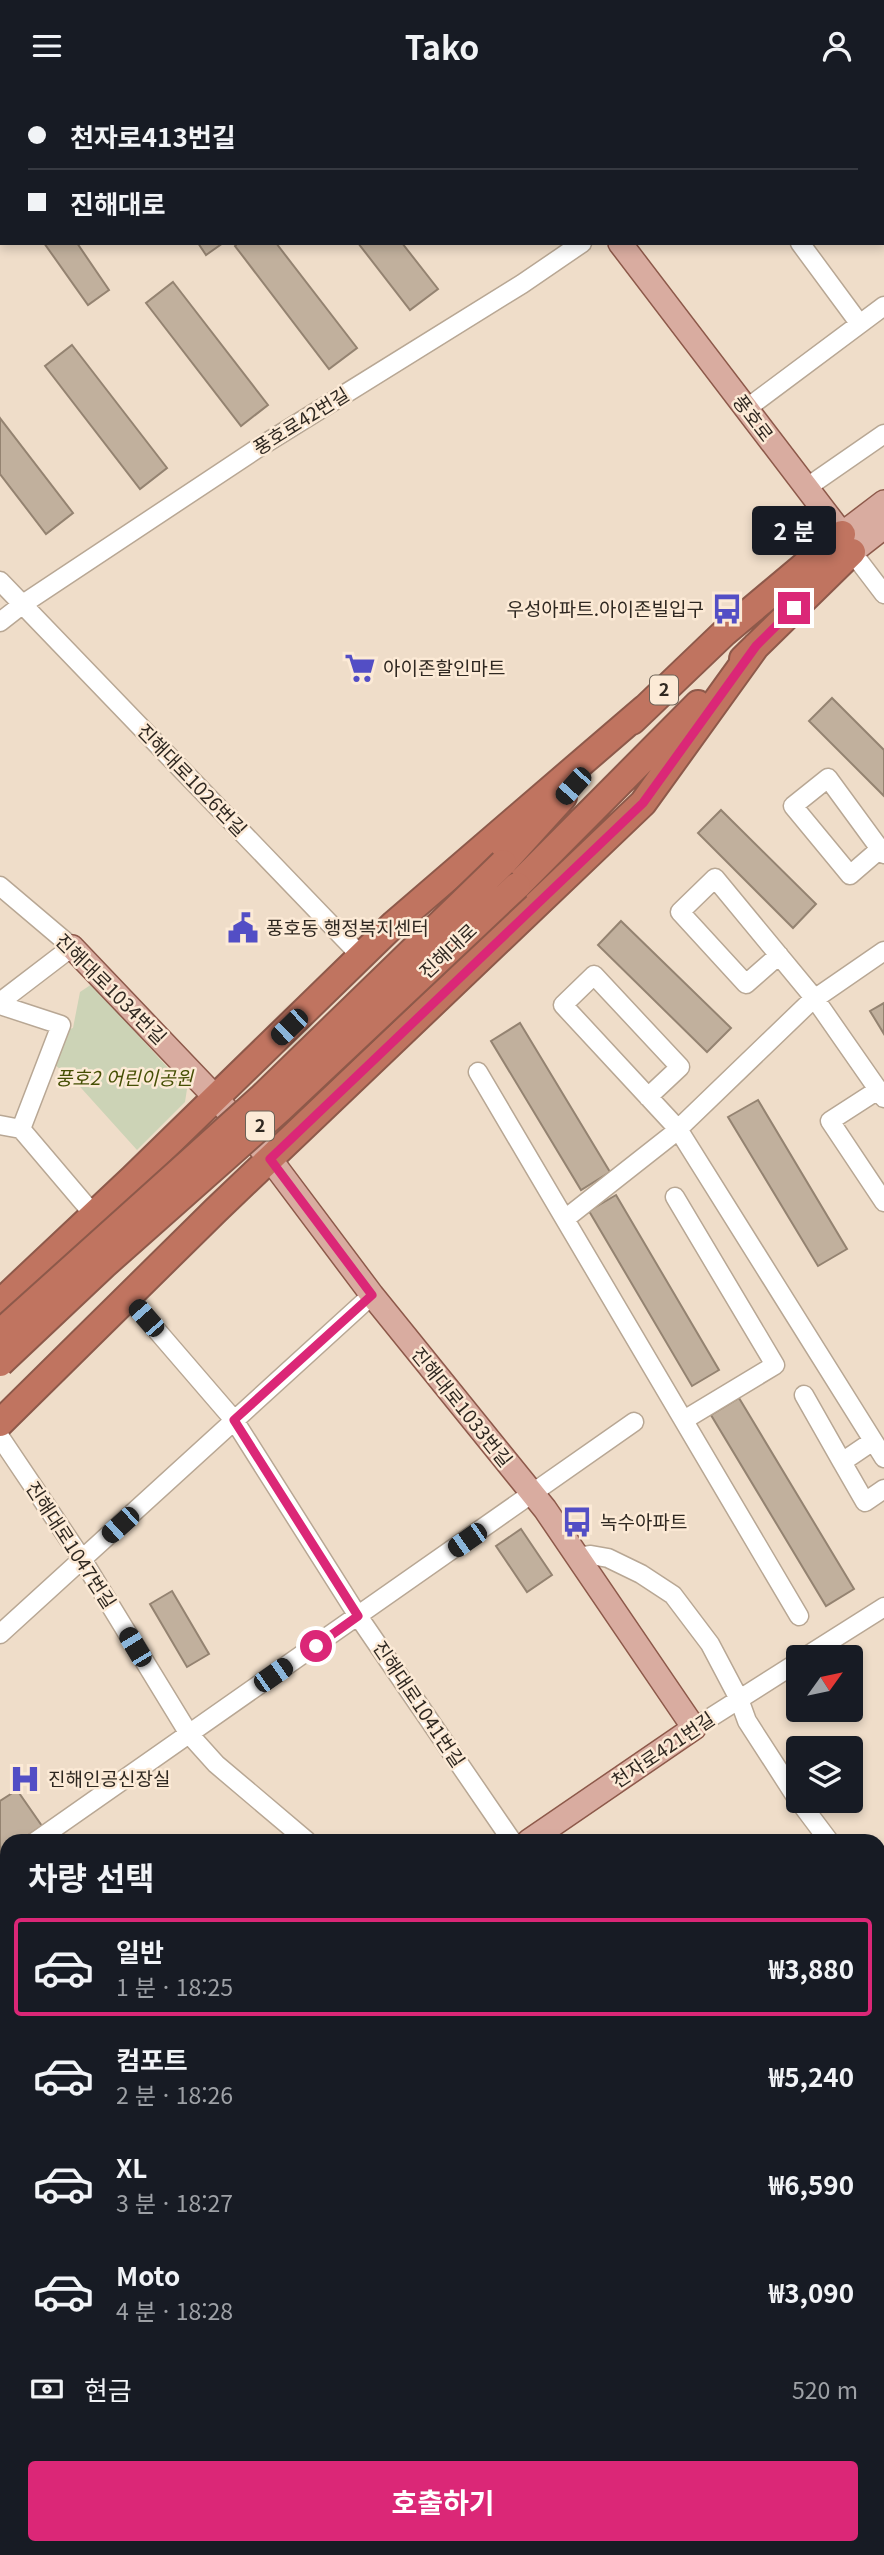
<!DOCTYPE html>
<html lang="ko">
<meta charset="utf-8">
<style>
:root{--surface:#171b24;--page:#242831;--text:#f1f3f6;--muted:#9ea1a6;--line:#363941;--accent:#db2777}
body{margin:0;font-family:Georgia,"Noto Sans KR",serif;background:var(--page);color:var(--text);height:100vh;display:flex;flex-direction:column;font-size:26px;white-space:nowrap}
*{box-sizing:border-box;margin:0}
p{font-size:23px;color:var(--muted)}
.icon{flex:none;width:38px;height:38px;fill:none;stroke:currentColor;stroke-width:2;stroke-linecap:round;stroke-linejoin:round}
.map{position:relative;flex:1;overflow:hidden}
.sheet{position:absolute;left:0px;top:1743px;width:886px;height:721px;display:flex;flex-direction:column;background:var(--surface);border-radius:21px 21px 0 0;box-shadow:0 4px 10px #0003}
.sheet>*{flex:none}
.guide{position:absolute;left:0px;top:0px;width:886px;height:154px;box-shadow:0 4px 10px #0003;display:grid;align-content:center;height:154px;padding:0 28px;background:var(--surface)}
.needle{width:46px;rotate:57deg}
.buttons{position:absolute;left:786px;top:1554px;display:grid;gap:14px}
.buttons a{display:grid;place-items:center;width:77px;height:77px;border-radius:7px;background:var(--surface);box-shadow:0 4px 10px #0003;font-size:35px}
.end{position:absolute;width:32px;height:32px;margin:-16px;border:9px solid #db2777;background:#fff;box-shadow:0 0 0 4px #fff}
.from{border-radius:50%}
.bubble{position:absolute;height:49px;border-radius:7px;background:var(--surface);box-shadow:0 4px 10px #0003;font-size:23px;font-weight:700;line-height:49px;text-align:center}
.car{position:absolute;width:21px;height:42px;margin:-21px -10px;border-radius:9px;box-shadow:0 0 5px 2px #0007;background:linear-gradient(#222 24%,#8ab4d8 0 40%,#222 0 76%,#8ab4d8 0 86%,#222 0)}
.guide b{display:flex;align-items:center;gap:24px;height:66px;font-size:26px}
.guide b+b{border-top:2px solid var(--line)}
.guide i{width:18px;height:18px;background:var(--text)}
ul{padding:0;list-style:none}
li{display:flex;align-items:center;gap:21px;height:98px;margin:0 14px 10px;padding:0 14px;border:4px solid transparent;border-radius:7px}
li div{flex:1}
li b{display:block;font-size:26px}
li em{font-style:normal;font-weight:700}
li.current{border-color:var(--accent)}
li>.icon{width:63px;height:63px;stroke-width:1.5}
h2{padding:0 28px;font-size:32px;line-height:84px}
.pay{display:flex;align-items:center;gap:18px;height:77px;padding:0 28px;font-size:26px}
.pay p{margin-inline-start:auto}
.cta{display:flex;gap:14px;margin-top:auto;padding:14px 28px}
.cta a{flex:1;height:80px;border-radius:7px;background:var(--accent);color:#fff;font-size:28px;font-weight:700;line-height:80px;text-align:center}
header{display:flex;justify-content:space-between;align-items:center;height:91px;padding:0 28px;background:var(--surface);font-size:32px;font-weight:700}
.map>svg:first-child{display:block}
.green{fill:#ccd3b6}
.building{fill:#c1b09d;stroke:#948371;stroke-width:2}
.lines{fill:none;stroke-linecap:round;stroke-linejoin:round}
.minor-casing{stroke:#b8a794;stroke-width:21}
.major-casing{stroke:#8d594a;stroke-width:26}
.highway-casing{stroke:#8d594a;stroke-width:30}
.minor{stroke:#fff;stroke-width:18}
.major{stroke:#d9aca0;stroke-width:23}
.highway{stroke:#c07460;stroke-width:26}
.highway-bridge-casing{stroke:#8d594a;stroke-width:30;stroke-linecap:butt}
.highway-bridge{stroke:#c07460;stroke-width:26}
.route{stroke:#db2777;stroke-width:9}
.labels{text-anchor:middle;stroke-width:5;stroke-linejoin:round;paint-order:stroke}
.shield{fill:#fcead6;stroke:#6c6257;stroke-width:2}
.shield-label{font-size:18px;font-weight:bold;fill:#2f2821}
.street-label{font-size:19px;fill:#2f2821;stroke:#fcead6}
.poi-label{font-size:19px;fill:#2f2821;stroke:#fcead6;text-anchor:start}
.park-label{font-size:19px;font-style:italic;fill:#454f04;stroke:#fcead6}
</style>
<header><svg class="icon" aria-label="menu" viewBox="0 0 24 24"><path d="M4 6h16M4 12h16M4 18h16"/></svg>Tako<svg class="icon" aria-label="person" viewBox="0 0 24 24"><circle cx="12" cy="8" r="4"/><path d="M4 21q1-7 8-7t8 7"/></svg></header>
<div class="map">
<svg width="884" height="2464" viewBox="0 0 884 2464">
<rect width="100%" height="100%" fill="#efddc9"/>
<path class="green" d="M92 893 187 998 185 1011 137 1059 73 988 55 974 66 939 73 937 80 901Z
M7 2173V2457H827L824 2464H0V2193Z"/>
<path class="building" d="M44 152H77L109 199 88 214Z
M198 152H223L206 164Z
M238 152H276L357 257 329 278 235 155Z
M358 152H402L438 198 410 219Z
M173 191 268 314 241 335 146 212Z
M72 254 167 377 140 398 45 275Z
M0 327 73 422 46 443 0 383Z
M832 607 884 659V705L809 630Z
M721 719 816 813 793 837 698 742Z
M621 830 731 937 707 961 598 854Z
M884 912V943L870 920Z
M520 932 610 1081 581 1099 491 950Z
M758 1009 847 1158 818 1175 728 1026Z
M616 1104 719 1279 692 1295 589 1120Z
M739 1307 854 1498 826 1515 711 1324Z
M521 1438 552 1484 527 1501 496 1455Z
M172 1500 209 1563 187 1576 150 1513Z
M17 1699 42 1735 19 1750H7V1758L0 1763V1710Z"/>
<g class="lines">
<g class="minor-casing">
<path id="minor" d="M687 0 688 2
M559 2 561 0
M882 2 884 0
M800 152 859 232
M746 318 884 215
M806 397 884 343
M852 461 884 503
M0 490 361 865
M0 531 23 513 258 357 522 193 582 152
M880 758 850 784 793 715 828 687 880 758 884 763
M0 795 72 856 0 911
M779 864 746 893 680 821 715 787 815 908 884 1007
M0 914 61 934 21 1038 94 1124
M478 981 799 1525
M878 999 830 1030 884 1111
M648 1006 680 976 594 884 563 914 678 1038 884 1367
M0 1034 21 1038
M675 1106 775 1274 684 1329
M565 1128 673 1043 810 911 884 860
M128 1206 234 1329 358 1525 512 1750
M804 1304 842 1371
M0 1346 82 1468 189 1643 216 1673 307 1750
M873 1350 842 1371 865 1411 884 1398
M577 1466 591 1464 608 1467 641 1483 673 1504 710 1553 739 1608 747 1630 798 1709
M0 1543 372 1204
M805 1566 884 1516
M694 1637 798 1571
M799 1710 829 1750
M36 1750 634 1331
M0 1775 7 1770
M878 1815 884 1823
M0 2123 7 2115
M0 2206 7 2195"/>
</g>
<g class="major-casing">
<path id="major" d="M504 0 506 2
M620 152 842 443 852 461 884 436
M842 443 884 411
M72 856 216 1007 270 1068 372 1204 545 1418 694 1637 529 1750
M0 1796 7 1802"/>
</g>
<g class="highway-casing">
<path id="highway" d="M743 568 852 461
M632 630 724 542 842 443
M503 772 563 706
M517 795 698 613
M0 1212 133 1087 394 833 644 618
M0 1332 216 1119 643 712 756 555"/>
</g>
<use href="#minor" class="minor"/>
<use href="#major" class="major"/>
<use href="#highway" class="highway"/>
<g class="highway-bridge-casing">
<path id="highway-bridge" d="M0 1242 261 1007 503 772
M0 1272 104 1174 280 1018 517 795"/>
</g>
<use href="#highway-bridge" class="highway-bridge"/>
</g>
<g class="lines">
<path class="route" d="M316 1555 358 1525 234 1329 372 1204 270 1068 643 712 756 555 794 517"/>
</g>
<defs>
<g id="bus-bare" transform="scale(2.415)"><path d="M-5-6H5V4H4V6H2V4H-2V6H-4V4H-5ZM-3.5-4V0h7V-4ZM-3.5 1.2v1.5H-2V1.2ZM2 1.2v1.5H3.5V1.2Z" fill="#534ec5" stroke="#fcead6" stroke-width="2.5" paint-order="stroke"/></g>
<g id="supermarket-bare" transform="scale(2.415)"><path d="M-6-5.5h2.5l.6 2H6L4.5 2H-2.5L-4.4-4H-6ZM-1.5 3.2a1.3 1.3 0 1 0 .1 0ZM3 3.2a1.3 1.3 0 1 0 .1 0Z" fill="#534ec5" stroke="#fcead6" stroke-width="2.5" paint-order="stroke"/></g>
<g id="civic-bare" transform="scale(2.415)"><path d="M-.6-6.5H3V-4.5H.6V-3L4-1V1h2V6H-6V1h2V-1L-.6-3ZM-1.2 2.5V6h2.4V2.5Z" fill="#534ec5" stroke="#fcead6" stroke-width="2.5" paint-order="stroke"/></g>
<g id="hospital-bare" transform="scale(2.415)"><path d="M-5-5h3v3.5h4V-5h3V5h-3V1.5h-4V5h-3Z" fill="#534ec5" stroke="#fcead6" stroke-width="2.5" paint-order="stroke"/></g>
</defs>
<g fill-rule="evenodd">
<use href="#bus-bare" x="727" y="518"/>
<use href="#supermarket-bare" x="360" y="577"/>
<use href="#civic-bare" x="243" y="837"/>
<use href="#bus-bare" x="577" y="1431"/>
<use href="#hospital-bare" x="25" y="1688"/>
</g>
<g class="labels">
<g class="shield">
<rect x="650" y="584.5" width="28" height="29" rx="5"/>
<rect x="246" y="1020.5" width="28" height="29" rx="5"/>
</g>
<g class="shield-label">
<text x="664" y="605">2</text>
<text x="260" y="1041">2</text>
</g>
<g class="street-label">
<text transform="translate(753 327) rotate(53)" y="7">풍호로</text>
<text transform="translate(301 330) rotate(-32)" y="7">풍호로42번길</text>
<text transform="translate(192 689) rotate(46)" y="7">진해대로1026번길</text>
<text transform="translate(448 860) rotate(-43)" y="7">진해대로</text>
<text transform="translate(111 898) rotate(45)" y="7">진해대로1034번길</text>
<text transform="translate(462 1316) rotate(51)" y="7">진해대로1033번길</text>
<text transform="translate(71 1454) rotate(57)" y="7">진해대로1047번길</text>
<text transform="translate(419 1613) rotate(56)" y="7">진해대로1041번길</text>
<text transform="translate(663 1659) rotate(-34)" y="7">천자로421번길</text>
</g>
<g class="poi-label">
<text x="704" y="525" text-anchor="end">우성아파트.아이존빌입구</text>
<text x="383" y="584">아이존할인마트</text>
<text x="266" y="844">풍호동 행정복지센터</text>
<text x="600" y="1438">녹수아파트</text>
<text x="48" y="1695">진해인공신장실</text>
</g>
<g class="park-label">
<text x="124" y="994">풍호2 어린이공원</text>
</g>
</g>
</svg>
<div class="buttons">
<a><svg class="needle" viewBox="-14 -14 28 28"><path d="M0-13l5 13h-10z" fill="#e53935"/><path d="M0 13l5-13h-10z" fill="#9ea1a6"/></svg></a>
<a><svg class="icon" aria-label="layers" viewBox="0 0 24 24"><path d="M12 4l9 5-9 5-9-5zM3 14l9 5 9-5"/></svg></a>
</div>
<i class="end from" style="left:316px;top:1555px"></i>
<i class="end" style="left:794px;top:517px"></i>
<div class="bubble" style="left:752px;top:415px;width:84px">2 분</div>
<i class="car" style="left:573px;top:695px;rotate:222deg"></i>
<i class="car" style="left:289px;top:936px;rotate:226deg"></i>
<i class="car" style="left:146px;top:1227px;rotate:319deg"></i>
<i class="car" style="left:120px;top:1434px;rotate:228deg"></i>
<i class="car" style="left:467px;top:1449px;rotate:235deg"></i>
<i class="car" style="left:135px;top:1556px;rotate:329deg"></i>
<i class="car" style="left:273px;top:1584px;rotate:55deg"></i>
<div class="guide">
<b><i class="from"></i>천자로413번길</b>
<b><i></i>진해대로</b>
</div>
<section class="sheet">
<h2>차량 선택</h2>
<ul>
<li class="current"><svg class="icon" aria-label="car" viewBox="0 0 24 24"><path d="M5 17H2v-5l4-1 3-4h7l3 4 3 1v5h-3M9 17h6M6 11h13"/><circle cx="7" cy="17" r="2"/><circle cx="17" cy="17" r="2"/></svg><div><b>일반</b><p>1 분 · 18:25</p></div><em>₩3,880</em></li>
<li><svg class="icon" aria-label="car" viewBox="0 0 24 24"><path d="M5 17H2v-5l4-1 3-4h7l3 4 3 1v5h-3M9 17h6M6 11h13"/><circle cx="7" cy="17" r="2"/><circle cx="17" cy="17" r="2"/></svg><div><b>컴포트</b><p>2 분 · 18:26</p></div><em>₩5,240</em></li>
<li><svg class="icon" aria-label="car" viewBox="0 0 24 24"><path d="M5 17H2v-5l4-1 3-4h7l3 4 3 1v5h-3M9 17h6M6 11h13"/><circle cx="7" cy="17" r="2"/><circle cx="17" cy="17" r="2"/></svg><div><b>XL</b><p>3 분 · 18:27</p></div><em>₩6,590</em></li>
<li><svg class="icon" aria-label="car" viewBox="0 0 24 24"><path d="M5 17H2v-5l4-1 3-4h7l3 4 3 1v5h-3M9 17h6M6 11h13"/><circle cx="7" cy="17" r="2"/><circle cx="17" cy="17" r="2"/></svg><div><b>Moto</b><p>4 분 · 18:28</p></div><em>₩3,090</em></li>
</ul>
<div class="pay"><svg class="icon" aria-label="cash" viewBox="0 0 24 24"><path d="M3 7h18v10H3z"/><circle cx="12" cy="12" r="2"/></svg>현금<p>520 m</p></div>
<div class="cta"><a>호출하기</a></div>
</section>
</div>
